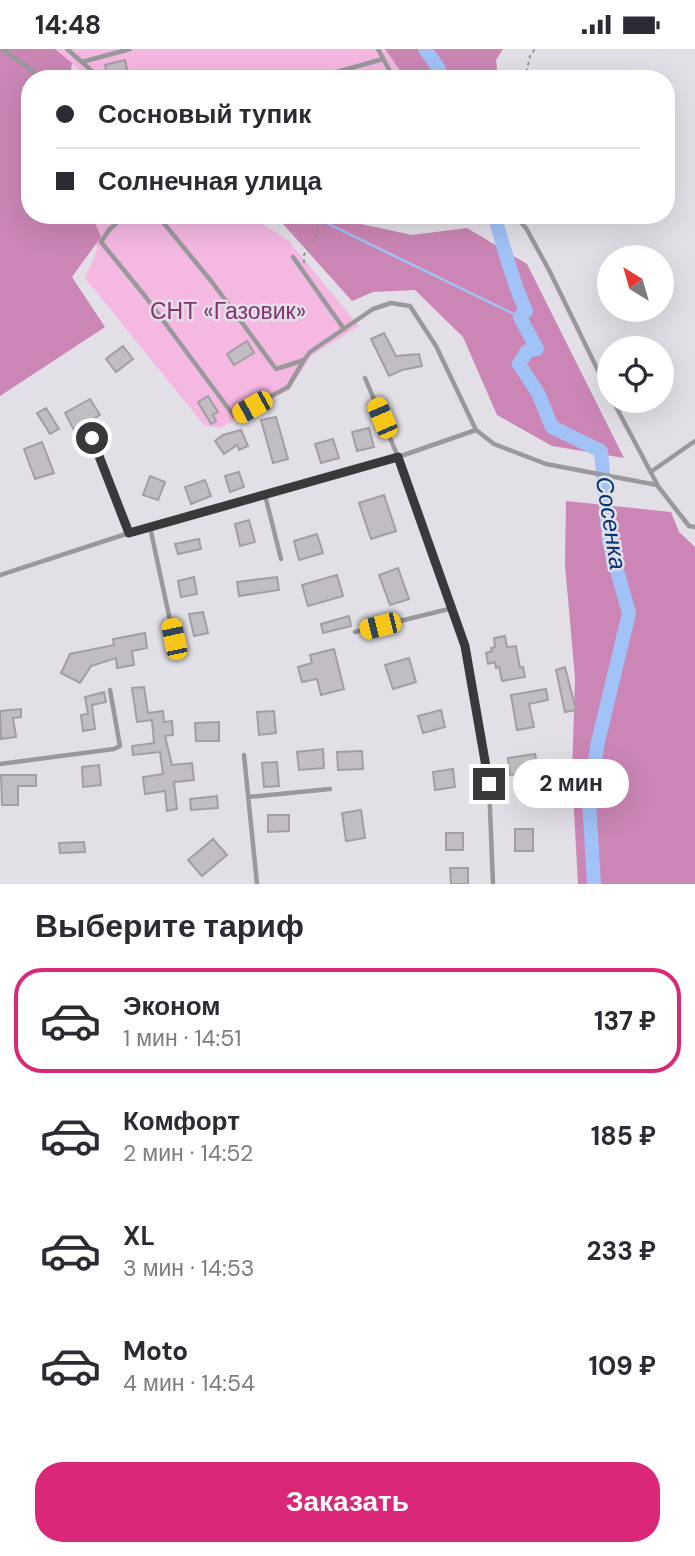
<!DOCTYPE html>
<html lang="ru">
<meta charset="utf-8">
<style>
:root{--surface:#fff;--page:#f7f7f7;--text:#2b2b33;--muted:#7c7c81;--line:#e1e1e2;--accent:#db2777}
body{margin:0;font-family:"DM Sans",sans-serif;background:var(--page);color:var(--text);height:100vh;display:flex;flex-direction:column;font-size:26px;white-space:nowrap}
*{box-sizing:border-box;margin:0}
p{font-size:23px;color:var(--muted)}
.icon{flex:none;width:38px;height:38px;fill:none;stroke:currentColor;stroke-width:2;stroke-linecap:round;stroke-linejoin:round}
.map{position:relative;height:835px;overflow:hidden}
.drawer{display:flex;flex-direction:column;background:var(--surface);flex:1}
.drawer>*{flex:none}
.guide{position:absolute;left:21px;top:21px;width:654px;height:154px;border-radius:28px;box-shadow:0 7px 28px #0002;display:grid;align-content:center;height:154px;padding:0 35px;background:var(--surface)}
.needle{width:46px;rotate:323deg}
.fabs{position:absolute;left:597px;top:196px;display:grid;gap:14px}
.fabs a{display:grid;place-items:center;width:77px;height:77px;border-radius:50%;background:var(--surface);box-shadow:0 7px 28px #0002;font-size:35px}
.end{position:absolute;width:32px;height:32px;margin:-16px;border:9px solid #39383a;background:#fff;box-shadow:0 0 0 4px #fff}
.from{border-radius:50%}
.bubble{position:absolute;height:49px;border-radius:24px;background:var(--surface);box-shadow:0 7px 28px #0002;font-size:23px;font-weight:700;line-height:49px;text-align:center}
.car{position:absolute;width:21px;height:42px;margin:-21px -10px;border-radius:9px;box-shadow:0 0 5px 2px #0007;background:linear-gradient(#f5c518 24%,#345 0 40%,#f5c518 0 76%,#345 0 86%,#f5c518 0)}
.guide b{display:flex;align-items:center;gap:24px;height:66px;font-size:26px}
.guide b+b{border-top:2px solid var(--line)}
.guide i{width:18px;height:18px;background:var(--text)}
ul{padding:0;list-style:none}
li{display:flex;align-items:center;gap:21px;height:105px;margin:0 14px 10px;padding:0 21px;border:4px solid transparent;border-radius:28px}
li div{flex:1}
li b{display:block;font-size:26px}
li em{font-style:normal;font-weight:700}
li.current{border-color:var(--accent)}
li>.icon{width:63px;height:63px;stroke-width:1.5}
h2{padding:0 35px;font-size:32px;line-height:84px}
.action{display:flex;gap:14px;margin-top:auto;padding:14px 35px}
.action a{flex:1;height:80px;border-radius:28px;background:var(--accent);color:#fff;font-size:28px;font-weight:700;line-height:80px;text-align:center}
.status{display:flex;justify-content:space-between;align-items:center;height:49px;padding:0 35px;background:var(--surface);direction:ltr}
.status svg{height:19px;fill:currentColor}
.map>svg:first-child{display:block}
.green{fill:#f5b8e1}
.forest{fill:#cb86b5}
.lines{fill:none;stroke-linecap:round;stroke-linejoin:round}
.stream{stroke:#a1c2f6;stroke-width:2.5}
.river{stroke:#a1c2f6;stroke-width:14}
.building{fill:#c1bdc2;stroke:#a29ea3;stroke-width:2}
.path{stroke:#959397;stroke-width:2;stroke-dasharray:3.5 3.5;stroke-linecap:butt}
.lane{stroke:#99999c;stroke-width:4.5}
.route{stroke:#39383a;stroke-width:9}
.labels{text-anchor:middle;stroke-width:5;stroke-linejoin:round;paint-order:stroke}
.park-label{font-size:23px;fill:#84336f;stroke:#e2e0e6}
.water-label{font-size:24px;font-style:italic;fill:#03337c;stroke:#e2e0e6}
</style>
<div class="status"><b>14:48</b><svg viewBox="0 0 49 12"><path d="M0 12V9h3v3zM5 12V6h3v6zM10 12V3h3v9zM15 12V0h3v12zM26 1h20v11H26zM47 4h2v5h-2z"/></svg></div>
<div class="map">
<svg width="695" height="835" viewBox="0 0 695 835">
<rect width="100%" height="100%" fill="#e2e0e6"/>
<path class="green" d="M55 0H385L406 30H90Z
M76 166H248L288 191 359 277 312 306 289 341 220 379 204 376 85 229 98 199Z"/>
<path class="forest" d="M0 0H55L72 14 70 30H30V105L24 110 30 118V166H92L101 188 72 228 105 278 0 347Z
M385 0H503L496 11 498 30H406Z
M275 166H319L412 186 467 179 527 215 624 409 552 397 497 366 463 288 415 241 373 243 352 252Z
M566 452 671 463 679 483 695 498V835H578L572 726 575 629 565 516Z"/>
<g class="lines">
<path class="stream" d="M310 166 520 268"/>
<path class="river" d="M425 0 439 20 440 30
M494 166C504 198 512 232 526 262L520 268 537 300 527 302 519 315 538 344 552 378 601 402 609 493 629 564 598 693 589 751 594 835"/>
</g>
<path class="building" d="M125 11 128 25 108 30 105 16Z
M384 284 396 307 419 305 422 317 402 321 389 327 371 290Z
M247 292 254 304 234 316 227 305Z
M123 297 133 310 116 323 106 310Z
M208 347 218 363 213 366 216 372 211 375 198 353Z
M90 350 100 366 74 381 65 364Z
M46 359 59 380 50 385 37 364Z
M276 368 288 410 273 414 261 371Z
M369 379 374 398 357 402 352 383Z
M241 381 248 397 239 401 237 396 224 405 215 392 223 386Z
M333 390 339 409 321 414 315 395Z
M42 393 54 424 35 430 24 400Z
M239 423 244 438 230 443 225 427Z
M150 427 165 433 158 451 143 446Z
M205 431 211 447 191 455 185 438Z
M384 446 396 482 371 490 359 454Z
M249 471 255 493 240 497 235 475Z
M317 485 323 504 299 511 294 492Z
M199 490 201 500 178 505 175 495Z
M398 519 409 550 390 556 379 526Z
M337 526 343 547 308 557 302 536Z
M194 528 197 545 181 548 178 532Z
M277 528 279 541 239 547 237 533Z
M203 563 208 584 194 587 189 565Z
M349 567 351 577 323 584 321 575Z
M145 584 147 599 132 602 134 616 117 619 116 609 91 617 80 634 61 624 70 605 114 596 113 590Z
M505 587 507 598 516 597 520 619 523 618 525 628 502 632 499 618 496 619 495 613 488 615 486 604 492 602 491 599 495 598 494 589Z
M334 600 344 640 321 646 317 630 302 633 298 618 312 614 310 606Z
M409 609 416 633 393 640 385 616Z
M565 618 576 661 565 663 556 621Z
M144 638 148 664 163 662 164 673 172 672 173 686 165 687 172 716 192 714 194 731 174 733 177 760 167 762 165 742 145 745 143 728 163 725 160 703 133 706 132 697 154 694 152 671 137 673 132 639Z
M546 640 548 651 529 655 534 678 517 681 511 646Z
M104 643 106 653 92 656 95 680 83 682 81 666 88 665 85 648Z
M21 660V668L13 669 16 688 1 690 0 662Z
M441 661 445 678 423 684 418 667Z
M274 662 276 684 259 686 257 663Z
M219 673V692H196L195 674Z
M323 700 324 719 299 721 297 703Z
M362 702 363 720 338 721 337 703Z
M535 705 538 722 510 726 508 709Z
M277 713 279 737 264 738 262 714Z
M99 716 101 736 83 738 82 718Z
M453 720 455 738 435 741 433 723Z
M1 726H36V737H18V756H2Z
M217 747 218 759 191 761 190 750Z
M361 761 365 789 346 792 342 764Z
M268 766H289V782L268 783Z
M515 780H533V802H515Z
M446 784H463V801H446Z
M213 790 227 806 202 827 188 811Z
M84 793 85 803 60 804 59 794Z
M450 819H468V835H451Z"/>
<g class="lines">
<path class="path" d="M525 30 530 7 535 0
M304 214V206L315 190 320 166"/>
<path class="lane" d="M2 0 32 21 39 30
M67 0 101 30
M378 0 394 30
M82 13 130 0
M312 30 383 10
M125 166 109 181 101 193 145 247 234 367 288 338 304 311
M157 166 212 233 276 320 304 311 310 303 373 260 391 254 410 257 436 297 476 381 494 395 546 415 657 436 689 477 695 478
M514 166 526 179 550 223 609 344
M293 208 344 280
M365 329 398 408 465 597 489 735 493 835
M613 352 657 435
M92 389 129 484
M652 422 695 392
M265 446 281 510
M150 478 174 590
M0 526 129 484 398 408 476 381
M355 583 453 559
M244 706 257 835
M0 715 114 700 120 697 110 641
M248 748 330 740"/>
</g>
<g class="lines">
<path class="route" d="M92 389 129 484 398 408 465 597 489 735"/>
</g>
<g class="labels">
<g class="park-label">
<text x="228" y="270">СНТ «Газовик»</text>
</g>
<g class="water-label">
<text transform="translate(611 474) rotate(81)" y="8">Сосенка</text>
</g>
</g>
</svg>
<div class="fabs">
<a><svg class="needle" viewBox="-14 -14 28 28"><path d="M0-13l5 13h-10z" fill="#e53935"/><path d="M0 13l5-13h-10z" fill="#7c7c81"/></svg></a>
<a><svg class="icon" aria-label="locate" viewBox="0 0 24 24"><circle cx="12" cy="12" r="6"/><path d="M12 2v4M12 18v4M2 12h4M18 12h4"/></svg></a>
</div>
<i class="end from" style="left:92px;top:389px"></i>
<i class="end" style="left:489px;top:735px"></i>
<div class="bubble" style="left:513px;top:710px;width:116px">2 мин</div>
<i class="car" style="left:252px;top:358px;rotate:241deg"></i>
<i class="car" style="left:382px;top:369px;rotate:337deg"></i>
<i class="car" style="left:380px;top:577px;rotate:256deg"></i>
<i class="car" style="left:174px;top:590px;rotate:348deg"></i>
<div class="guide">
<b><i class="from"></i>Сосновый тупик</b>
<b><i></i>Солнечная улица</b>
</div>
</div>
<section class="drawer">
<h2>Выберите тариф</h2>
<ul>
<li class="current"><svg class="icon" aria-label="car" viewBox="0 0 24 24"><path d="M5 17H2v-5l4-1 3-4h7l3 4 3 1v5h-3M9 17h6M6 11h13"/><circle cx="7" cy="17" r="2"/><circle cx="17" cy="17" r="2"/></svg><div><b>Эконом</b><p>1 мин · 14:51</p></div><em>137 ₽</em></li>
<li><svg class="icon" aria-label="car" viewBox="0 0 24 24"><path d="M5 17H2v-5l4-1 3-4h7l3 4 3 1v5h-3M9 17h6M6 11h13"/><circle cx="7" cy="17" r="2"/><circle cx="17" cy="17" r="2"/></svg><div><b>Комфорт</b><p>2 мин · 14:52</p></div><em>185 ₽</em></li>
<li><svg class="icon" aria-label="car" viewBox="0 0 24 24"><path d="M5 17H2v-5l4-1 3-4h7l3 4 3 1v5h-3M9 17h6M6 11h13"/><circle cx="7" cy="17" r="2"/><circle cx="17" cy="17" r="2"/></svg><div><b>XL</b><p>3 мин · 14:53</p></div><em>233 ₽</em></li>
<li><svg class="icon" aria-label="car" viewBox="0 0 24 24"><path d="M5 17H2v-5l4-1 3-4h7l3 4 3 1v5h-3M9 17h6M6 11h13"/><circle cx="7" cy="17" r="2"/><circle cx="17" cy="17" r="2"/></svg><div><b>Moto</b><p>4 мин · 14:54</p></div><em>109 ₽</em></li>
</ul>
<div class="action"><a>Заказать</a></div>
</section>
